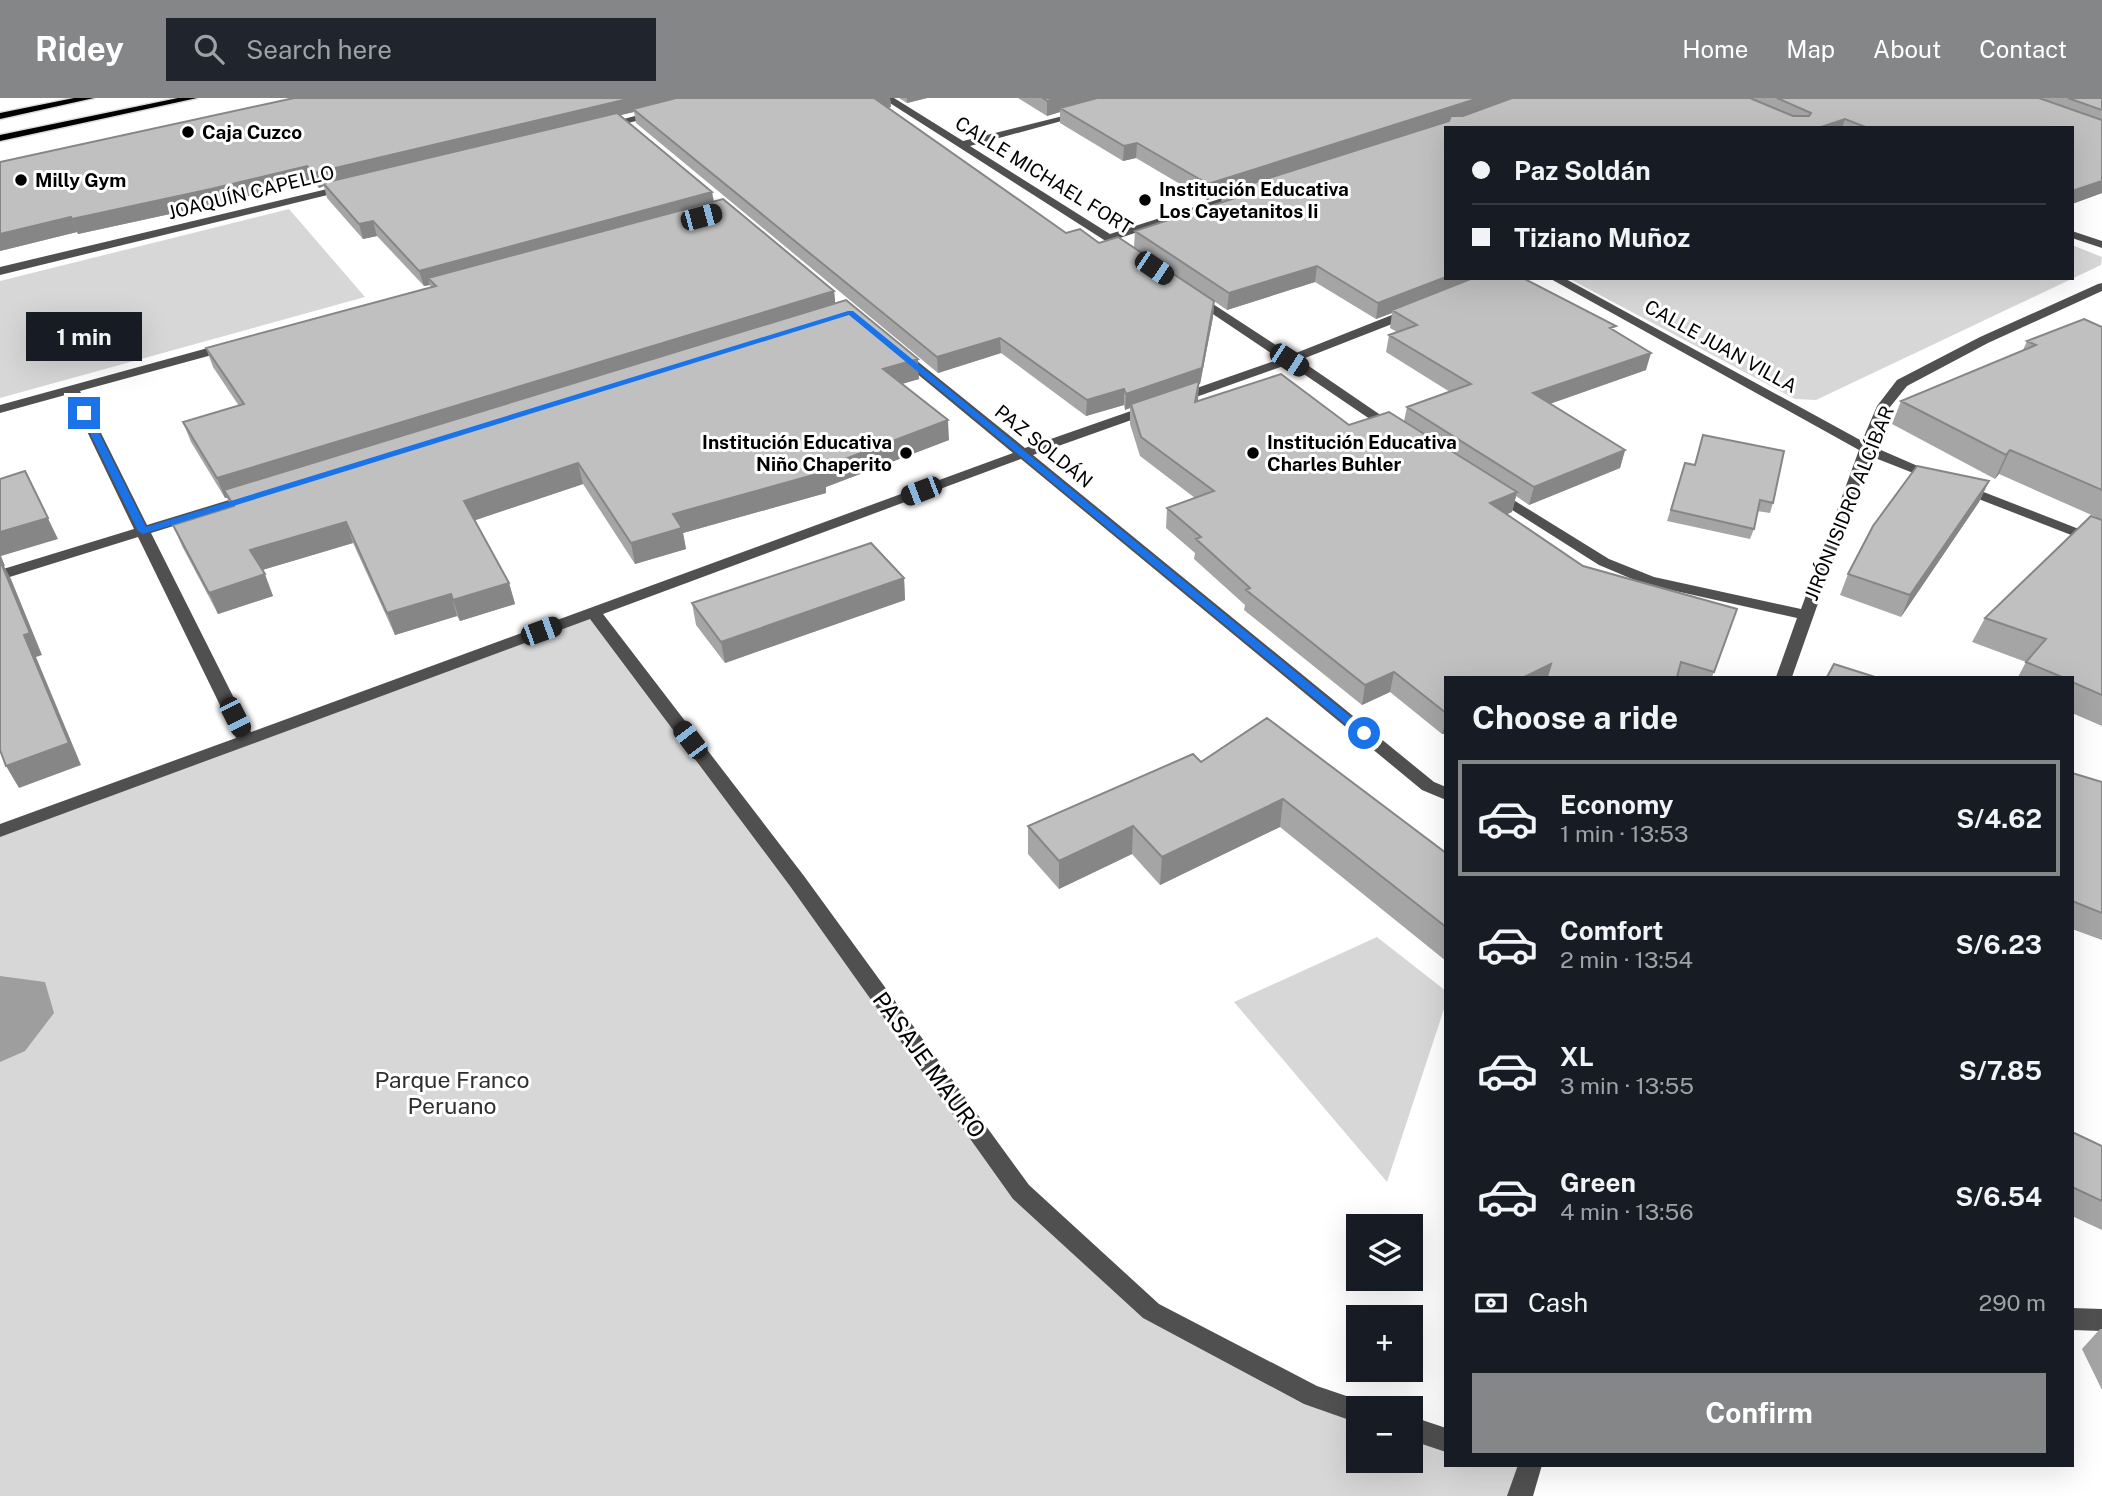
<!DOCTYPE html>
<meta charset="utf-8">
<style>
:root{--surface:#171b24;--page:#20242c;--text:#f1f3f6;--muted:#9ea1a6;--line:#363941;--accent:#858687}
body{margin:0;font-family:"Public Sans",sans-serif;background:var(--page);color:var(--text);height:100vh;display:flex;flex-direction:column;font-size:26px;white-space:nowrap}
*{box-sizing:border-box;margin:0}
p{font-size:23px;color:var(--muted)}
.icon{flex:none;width:38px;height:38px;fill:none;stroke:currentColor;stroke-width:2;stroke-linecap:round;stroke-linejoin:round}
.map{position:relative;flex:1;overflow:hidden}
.side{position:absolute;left:1444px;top:578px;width:630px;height:791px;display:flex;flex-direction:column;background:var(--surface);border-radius:0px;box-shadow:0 7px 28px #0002}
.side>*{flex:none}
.guide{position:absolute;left:1444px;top:28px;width:630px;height:154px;border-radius:0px;box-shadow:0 7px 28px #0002;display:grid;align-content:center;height:154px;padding:0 28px;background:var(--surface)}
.buttons{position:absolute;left:1346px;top:1116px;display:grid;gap:14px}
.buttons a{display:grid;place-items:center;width:77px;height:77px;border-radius:0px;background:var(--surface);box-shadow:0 7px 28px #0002;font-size:35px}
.end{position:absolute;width:32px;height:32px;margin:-16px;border:9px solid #1a73e8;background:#fff;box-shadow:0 0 0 4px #fff}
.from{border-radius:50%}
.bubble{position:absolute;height:49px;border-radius:0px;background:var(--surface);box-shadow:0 7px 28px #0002;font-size:23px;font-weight:700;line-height:49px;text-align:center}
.car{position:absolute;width:21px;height:42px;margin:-21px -10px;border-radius:9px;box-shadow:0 0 5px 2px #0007;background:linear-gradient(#222 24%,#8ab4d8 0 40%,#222 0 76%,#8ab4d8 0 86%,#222 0)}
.guide b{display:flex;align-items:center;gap:24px;height:66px;font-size:26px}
.guide b+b{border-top:2px solid var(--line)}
.guide i{width:18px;height:18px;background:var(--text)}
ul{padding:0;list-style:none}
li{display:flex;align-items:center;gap:21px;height:116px;margin:0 14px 10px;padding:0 14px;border:4px solid transparent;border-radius:0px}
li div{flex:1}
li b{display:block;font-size:26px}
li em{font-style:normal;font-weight:700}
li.selected{border-color:var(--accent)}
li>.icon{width:63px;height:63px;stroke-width:1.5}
h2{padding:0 28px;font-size:32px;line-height:84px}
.pay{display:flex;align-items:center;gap:18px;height:77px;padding:0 28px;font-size:26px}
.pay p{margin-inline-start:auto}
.button{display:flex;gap:14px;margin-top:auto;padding:14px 28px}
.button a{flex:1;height:80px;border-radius:0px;background:var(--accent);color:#fff;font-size:28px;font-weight:700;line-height:80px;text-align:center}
header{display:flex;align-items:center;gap:42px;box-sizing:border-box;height:98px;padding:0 35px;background:var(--accent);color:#fff}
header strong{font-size:33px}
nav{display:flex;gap:38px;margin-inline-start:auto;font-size:24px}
.search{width:490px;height:63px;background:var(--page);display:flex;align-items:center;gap:18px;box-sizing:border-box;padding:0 24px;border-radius:0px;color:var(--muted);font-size:26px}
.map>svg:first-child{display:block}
.green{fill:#d7d7d7}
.water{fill:#9e9e9e}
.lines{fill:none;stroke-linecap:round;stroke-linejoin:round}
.major-casing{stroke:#dbdbdb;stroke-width:3}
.minor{fill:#505050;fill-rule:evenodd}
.major{fill:#000;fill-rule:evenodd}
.wall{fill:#a5a5a5}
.shaded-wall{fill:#868686}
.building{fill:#c0c0c0;stroke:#868686;stroke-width:2}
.route{fill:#1a73e8}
.poi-dot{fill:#000;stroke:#fff;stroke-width:2.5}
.labels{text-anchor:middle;stroke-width:6;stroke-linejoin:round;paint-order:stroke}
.far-poi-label{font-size:19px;font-weight:bold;fill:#000;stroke:#fff;text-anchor:start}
.far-street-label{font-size:19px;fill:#000;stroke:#fff}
.street-label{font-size:23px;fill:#000;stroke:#fff}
.park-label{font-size:23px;fill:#2e2e2e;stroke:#fff}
</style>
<header>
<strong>Ridey</strong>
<div class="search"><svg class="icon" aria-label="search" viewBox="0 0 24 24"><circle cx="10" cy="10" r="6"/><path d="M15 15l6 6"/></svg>Search here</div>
<nav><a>Home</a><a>Map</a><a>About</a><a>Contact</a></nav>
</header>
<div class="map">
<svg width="2102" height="1398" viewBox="0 0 2102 1398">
<rect width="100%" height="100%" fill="#fff"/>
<path class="green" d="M289 111 365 199 0 300V183Z
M2072 147 2102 159 2101 167 1816 302 1795 301 1568 180H2072Z
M593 514 1021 1094 1150 1213 1358 1313V1363H1410L1411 1330 1445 1342 1446 1367 1529 1369 1520 1398H0V733Z
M1377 839 1446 893 1445 908 1387 1084 1234 904Z"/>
<path class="water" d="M0 878 45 884 54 915 25 953 0 964Z"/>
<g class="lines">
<g class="major-casing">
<path id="major" d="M74 0H94L0 21V15Z
M178 0H197L0 43V37Z"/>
</g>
<path class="minor" d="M882 0H894L963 43 1087 12V16L970 48 1110 136 1238 95 1247 97 1117 141 1136 154 1126 156Z
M657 12 662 15 661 17 603 31 598 28Z
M348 86 352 87V91L0 177V169Z
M2072 133 2102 143V150L2072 140Z
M1549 180H1564L1862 343 1877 308 1897 282 1980 239 2098 186 2102 185V193L1988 245 1907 288 1890 309 1874 349 1943 379 1936 383 1931 382 1870 358 1792 579H1776L1797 520 1644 486 1599 467 1487 396 1494 392 1499 393 1609 461 1654 479 1801 511 1859 352Z
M1193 193 1291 257 1407 211H1415V217L1300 262 1401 331 1394 335 1389 334 1289 266 1033 357 1434 684 1446 689V702L1422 692 1021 361 603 516 804 778 1029 1087 1159 1206 1317 1288 1367 1305 1369 1311H1358V1325L1304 1306 1143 1220 1013 1101 790 788 590 521 0 739V726L236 640 138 439 0 482V472L134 431 69 296 0 315V307L226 245H234V251L80 293 147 427 252 395 259 399 257 402 151 435 251 634 1013 355 898 260V254H906L1025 350 1280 261 1189 200 1187 197Z
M1963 386 2102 440V449L1958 393 1956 390Z
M2072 1210 2102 1211V1233L2072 1232Z
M1410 1318 1446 1330V1354L1410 1342Z
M1518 1367H1542L1533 1398H1507Z"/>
<use href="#major" class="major"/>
</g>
<path class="wall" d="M294 0H890L891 9 887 10 1066 135 1099 145 1214 203 1213 219 1200 286H1199L1197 303 1349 327 1404 323 1407 309 1450 294 1386 254 1389 237 1397 234 1390 230 1392 215 1376 221 1315 184 1227 212 1134 149 1135 133 1221 105 1222 97 1207 102 1136 60 1123 63 1060 25V14L1047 18 1018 0H2102V95L2072 106V30H1446V180L1614 233 1646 272 1550 306 1625 352 1620 370 1529 407 1516 398 1512 414 1507 416 1583 468 1737 511 1712 579H1446V635L1442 636 1390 594 1362 607 1244 512 1245 507 1194 461 1195 455 1166 430 1167 410 1195 400 1140 358 1130 326V310L1125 312 1124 307 1086 318 1001 255 938 275 636 25 634 14 620 17 712 94 714 103 834 193 835 206 919 281 902 286 949 342 826 389V395L683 435 686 451 635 466 583 386 475 422 509 485 515 506 460 523 457 518 395 537 353 445 262 472 273 498 218 516 182 448 173 427 231 409 227 400H225L191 344 183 324 239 308 213 269 206 250 431 190 430 187 424 188 377 138 363 141 327 100 324 88 319 90 312 82 216 106 78 136 77 134 0 153 270 6Z
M899 0H927L907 5Z
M2102 229V628L2072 615V579H2018L2026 564 1972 544 1985 520 2096 419 1999 376 1995 381 1892 326 1901 303 2023 252 2027 243Z
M1685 365 1773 405 1770 415 1757 413 1754 431 1750 441 1667 423Z
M1989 383 1979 404 1901 519 1840 497 1848 476Z
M904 480 905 502 725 565 696 527 692 505Z
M1201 664 1446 755V863L1280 729 1160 787 1132 756 1059 791 1028 756V728Z
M2072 675 2102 684V842L2072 831Z
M2072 1034 2102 1048V1132L2072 1118Z
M2100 1231H2102V1292L2082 1251Z"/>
<path class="shaded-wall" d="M632 0H692L633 11 634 14 325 88 323 85 324 88 319 90 314 75Z
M873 0H890L891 9 874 13Z
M907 0H927L907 5Z
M1058 0H1113L1060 10V14L1047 18V3Z
M1479 0H1522L1222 95V97L1207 102 1208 86Z
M1845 21 1842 30H1818Z
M1137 45 1136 60 1123 63 1124 48Z
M307 68 312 82 216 106 78 136 72 121Z
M2102 83V95L2072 106 2073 93Z
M712 94 714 109 428 180 430 187 424 188 419 173Z
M71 119 77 134 0 153V136Z
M373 123 377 138 363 141 359 126Z
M1317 168 1315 184 1227 212 1229 195Z
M1446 179V180H1481L1392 212V215L1376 221 1378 205Z
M834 193 836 212 224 392 227 400H225L217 380Z
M1214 203 1213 219 1200 286H1199L1198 302 1194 323 1131 306 1130 310 1125 312 1126 296Z
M1000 240 1001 255 938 275 937 259Z
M1651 255 1646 272 1529 313 1533 295Z
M918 261 919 281 884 291 883 271Z
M1124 291V307L1086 318 1087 302Z
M948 322 949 342 826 389V395L683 435 686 451 635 466 631 445 673 416 824 369Z
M1625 352 1620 370 1529 407 1534 389Z
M2010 352 1999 376 1995 381 2006 357Z
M578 365 583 386 470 424 464 403Z
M25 373 58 441 1 458 5 468H4L11 481 42 557 36 559 81 667 19 690 6 668 24 537 0 470V434Z
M1989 383 1979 404 1901 519 1910 497Z
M1517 394 1512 414 1486 425 1490 405Z
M346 424 353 445 259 473 250 452Z
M265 476 273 498 218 516 209 495Z
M904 480 905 502 725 565 721 544Z
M509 485 515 506 460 523 453 502Z
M451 496 457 518 395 537 387 515Z
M1551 566 1547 579H1524Z
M1394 574 1390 594 1362 607 1365 587Z
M1446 622V635L1442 636Z
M1283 701 1280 729 1160 787 1162 759Z
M1133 728 1132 756 1059 791V763Z"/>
<path class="building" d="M294 0H632L314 75 307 68 211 91 72 121 71 119 0 136V64Z
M676 0H874L1066 135 1080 131 1099 145 1118 139 1214 203 1202 270 1126 296 1124 291 1087 302 1000 240 937 259 633 11Z
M1043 0H1058L1047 3Z
M1097 0H1479L1208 86 1137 45 1124 48 1060 10Z
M1512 0H1750L1793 18H1809L1811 15 1777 0H2039L2102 22V83L2072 93V30H1868L1845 21 1818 30H1446V179L1378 205 1317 168 1229 195 1135 133 1232 101 1222 95 1449 23 1451 18H1463Z
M2068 0H2102V12Z
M617 15 712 94 419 173 373 123 359 126 323 85Z
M723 101 834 193 217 380 183 324 244 306 206 250 436 188 428 180Z
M1473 180H1523L1616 228 1610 230 1651 255 1533 295 1625 352 1534 389 1407 309 1471 286 1389 237 1417 227 1392 212Z
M846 202 918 261 883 271 948 322 824 369V374L673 416 682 430 631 445 578 365 464 403 509 485 453 502 451 496 387 515 346 424 250 452 265 476 209 495 173 427 234 408 224 392Z
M2084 221 2102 229V392L2010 352 2006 357 1901 303 2036 247 2027 243Z
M1281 276 1349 327 1389 314 1517 394 1490 405 1583 468 1737 511 1714 574 1681 564 1677 579H1547L1551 566 1524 579H1446V615L1394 574 1365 587 1246 492 1250 490 1196 441 1201 439 1167 410 1214 393 1141 339 1131 306 1199 283 1195 304Z
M1703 337 1784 353 1773 405 1760 402 1754 431 1671 412 1685 365 1695 367Z
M1917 368 1989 383 1910 497 1848 476 1873 428Z
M25 373 48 420 0 434V381Z
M2091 418 2102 422V597L2072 584V579H2062L2026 564 2046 541 1985 520Z
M871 445 904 480 721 544 692 505Z
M0 462 30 535 24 537 69 645 6 668 0 652Z
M1834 566 1875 579H1827Z
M1267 620 1446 755V829L1283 701 1162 759 1133 728 1059 763 1028 728 1193 656 1201 664Z
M2072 675 2102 684V815L2072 803Z
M2072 1034 2102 1048V1103L2072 1089Z"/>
<path class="route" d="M848 213H853L1368 633V638H1360L849 217 143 436 138 433 80 315 84 313 89 315 146 429Z"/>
<g class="poi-dot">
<circle cx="188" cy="34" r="7"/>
<circle cx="21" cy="82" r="7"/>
<circle cx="1145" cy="102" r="7"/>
<circle cx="906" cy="355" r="7"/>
<circle cx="1253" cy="355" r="7"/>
</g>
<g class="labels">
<g class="far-poi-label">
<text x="202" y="41">Caja Cuzco</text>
<text x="35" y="89">Milly Gym</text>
<text x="1159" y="98">Institución Educativa<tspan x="1159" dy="22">Los Cayetanitos Ii</tspan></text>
<text x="892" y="351" text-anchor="end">Institución Educativa<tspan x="892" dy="22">Niño Chaperito</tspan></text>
<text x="1267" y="351">Institución Educativa<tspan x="1267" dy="22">Charles Buhler</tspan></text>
</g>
<g class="far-street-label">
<text transform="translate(1044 77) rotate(32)" y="7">CALLE MICHAEL FORT</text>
<text transform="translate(251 94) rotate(-14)" y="7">JOAQUÍN CAPELLO</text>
<text transform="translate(1721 248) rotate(29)" y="7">CALLE JUAN VILLA</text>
<text transform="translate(1044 348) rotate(39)" y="7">PAZ SOLDÁN</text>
<text transform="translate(1849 405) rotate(-68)" y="7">JIRÓN ISIDRO ALCÍBAR</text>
</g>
<g class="street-label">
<text transform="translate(929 967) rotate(54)" y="8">PASAJE MAURO</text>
</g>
<g class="park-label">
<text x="452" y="990">Parque Franco<tspan x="452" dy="26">Peruano</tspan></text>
</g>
</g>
</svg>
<div class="buttons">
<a><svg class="icon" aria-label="layers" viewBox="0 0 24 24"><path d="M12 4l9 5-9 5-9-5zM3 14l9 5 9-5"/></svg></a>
<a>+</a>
<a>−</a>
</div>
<i class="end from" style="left:1364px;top:635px"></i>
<i class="end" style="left:84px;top:315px"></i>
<div class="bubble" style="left:26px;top:214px;width:116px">1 min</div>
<i class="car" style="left:701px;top:119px;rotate:75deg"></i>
<i class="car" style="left:1154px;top:170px;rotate:124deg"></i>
<i class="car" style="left:1289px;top:262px;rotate:123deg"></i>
<i class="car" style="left:921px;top:393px;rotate:249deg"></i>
<i class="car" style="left:541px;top:533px;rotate:70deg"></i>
<i class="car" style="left:235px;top:619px;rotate:153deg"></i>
<i class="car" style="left:690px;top:642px;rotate:323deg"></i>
<div class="guide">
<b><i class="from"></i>Paz Soldán</b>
<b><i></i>Tiziano Muñoz</b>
</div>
<section class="side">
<h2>Choose a ride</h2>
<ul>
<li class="selected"><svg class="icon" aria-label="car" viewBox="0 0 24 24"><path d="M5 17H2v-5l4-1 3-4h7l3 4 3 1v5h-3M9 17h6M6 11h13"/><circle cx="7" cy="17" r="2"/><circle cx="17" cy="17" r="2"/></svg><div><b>Economy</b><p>1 min · 13:53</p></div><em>S/4.62</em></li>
<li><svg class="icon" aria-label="car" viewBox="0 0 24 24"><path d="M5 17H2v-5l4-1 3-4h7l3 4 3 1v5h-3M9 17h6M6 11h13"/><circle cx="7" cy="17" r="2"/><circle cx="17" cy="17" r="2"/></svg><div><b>Comfort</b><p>2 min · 13:54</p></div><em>S/6.23</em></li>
<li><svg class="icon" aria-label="car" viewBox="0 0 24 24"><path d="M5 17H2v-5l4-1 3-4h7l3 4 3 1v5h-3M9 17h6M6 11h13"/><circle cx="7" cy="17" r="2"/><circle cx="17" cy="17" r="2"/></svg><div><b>XL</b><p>3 min · 13:55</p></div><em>S/7.85</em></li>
<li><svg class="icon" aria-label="car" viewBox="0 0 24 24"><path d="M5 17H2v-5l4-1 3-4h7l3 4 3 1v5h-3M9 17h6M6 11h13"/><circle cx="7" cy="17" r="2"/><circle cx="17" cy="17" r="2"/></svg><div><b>Green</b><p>4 min · 13:56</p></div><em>S/6.54</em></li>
</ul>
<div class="pay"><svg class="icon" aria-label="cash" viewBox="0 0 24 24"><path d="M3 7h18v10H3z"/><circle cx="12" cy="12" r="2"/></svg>Cash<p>290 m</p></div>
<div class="button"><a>Confirm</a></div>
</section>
</div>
